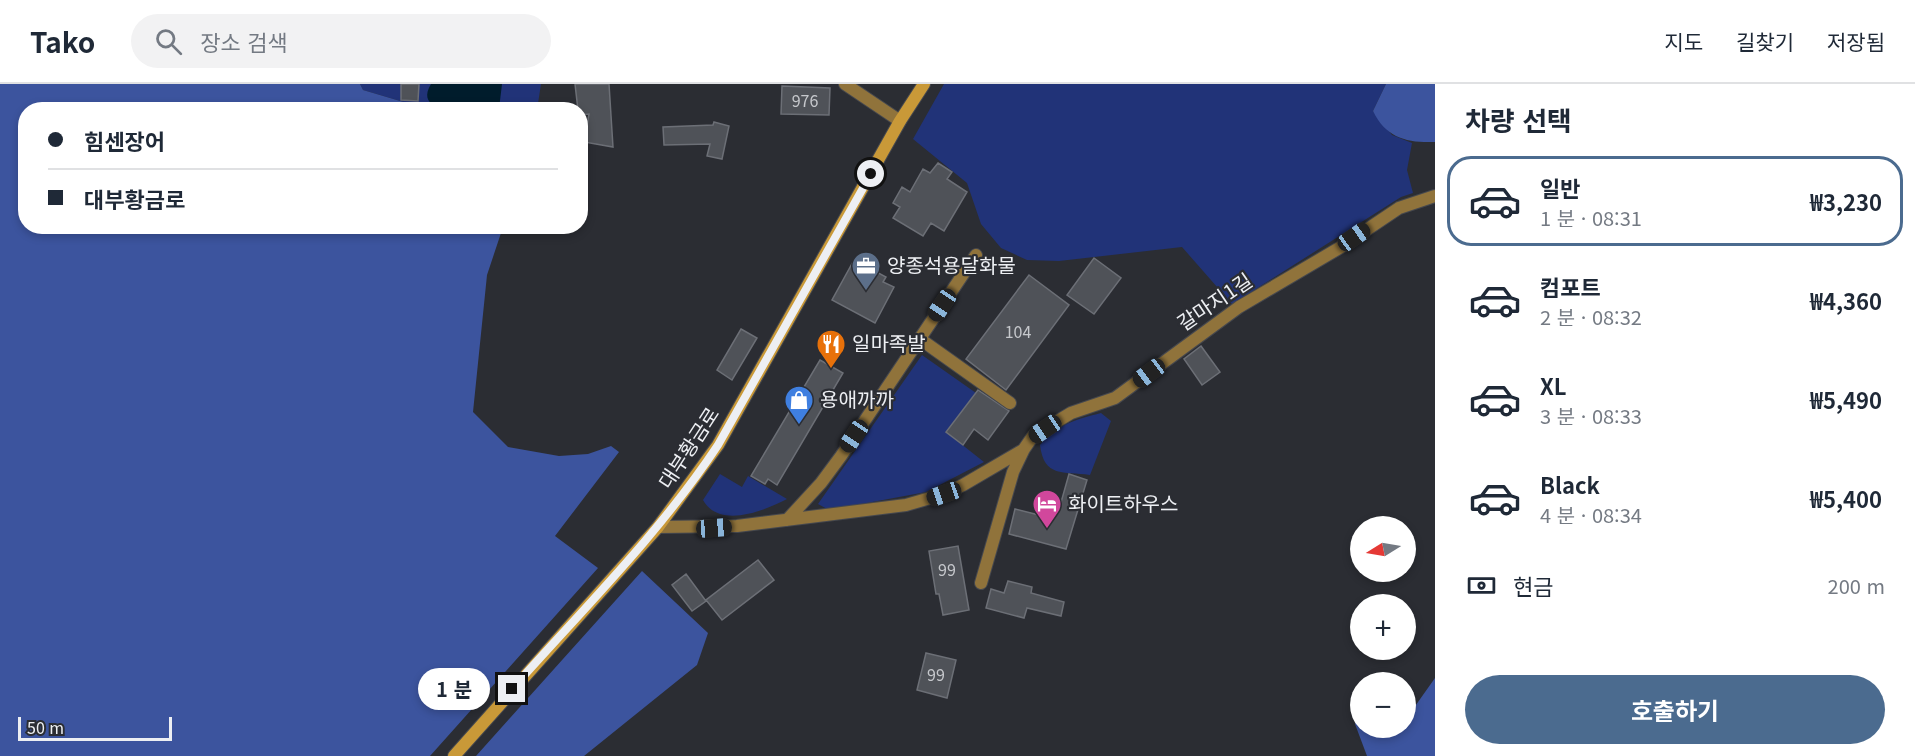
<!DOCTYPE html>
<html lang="ko">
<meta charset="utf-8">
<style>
:root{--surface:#fff;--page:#f2f2f3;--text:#1f2937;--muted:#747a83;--line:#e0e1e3;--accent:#4b6b8f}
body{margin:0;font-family:Georgia,"Noto Sans KR",serif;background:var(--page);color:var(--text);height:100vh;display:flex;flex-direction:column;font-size:22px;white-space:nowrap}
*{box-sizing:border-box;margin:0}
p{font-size:20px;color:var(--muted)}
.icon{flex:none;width:33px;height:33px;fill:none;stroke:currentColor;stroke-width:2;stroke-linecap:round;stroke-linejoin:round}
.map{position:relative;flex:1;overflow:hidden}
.side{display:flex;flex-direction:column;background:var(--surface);width:480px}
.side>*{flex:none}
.banner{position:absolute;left:18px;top:18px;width:570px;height:132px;border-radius:24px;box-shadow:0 3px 9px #0003;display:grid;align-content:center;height:132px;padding:0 30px;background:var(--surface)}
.needle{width:39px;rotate:259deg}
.buttons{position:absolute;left:1350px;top:432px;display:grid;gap:12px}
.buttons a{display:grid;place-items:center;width:66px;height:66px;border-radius:50%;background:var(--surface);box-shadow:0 3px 9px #0003;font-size:30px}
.scale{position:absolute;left:18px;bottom:15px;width:154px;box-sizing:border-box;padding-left:6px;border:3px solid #edeff3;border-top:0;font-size:16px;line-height:21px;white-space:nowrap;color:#edeff3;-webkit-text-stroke:4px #2b2d33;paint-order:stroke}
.end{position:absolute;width:27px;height:27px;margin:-14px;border:8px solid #edeff3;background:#111;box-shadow:0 0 0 3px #111}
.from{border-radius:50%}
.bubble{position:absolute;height:42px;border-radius:21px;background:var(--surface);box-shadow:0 3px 9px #0003;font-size:20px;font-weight:700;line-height:42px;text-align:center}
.car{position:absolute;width:18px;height:36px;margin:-18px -9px;border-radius:8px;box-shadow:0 0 4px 2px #0007;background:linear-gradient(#222 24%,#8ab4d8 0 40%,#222 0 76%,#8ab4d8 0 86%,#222 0)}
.banner b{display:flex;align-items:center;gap:21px;height:57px;font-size:22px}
.banner b+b{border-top:2px solid var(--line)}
.banner i{width:15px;height:15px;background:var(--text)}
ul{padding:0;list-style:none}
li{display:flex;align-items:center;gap:18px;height:90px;margin:0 12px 9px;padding:0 18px;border:3px solid transparent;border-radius:24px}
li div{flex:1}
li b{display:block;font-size:22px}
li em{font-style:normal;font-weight:700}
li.selected{border-color:var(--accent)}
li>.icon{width:54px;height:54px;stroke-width:1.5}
h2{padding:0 30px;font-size:27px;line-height:72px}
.pay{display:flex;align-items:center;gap:15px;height:66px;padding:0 30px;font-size:22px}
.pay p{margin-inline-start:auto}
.primary-button{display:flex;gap:12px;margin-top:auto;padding:12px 30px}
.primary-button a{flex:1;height:69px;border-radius:36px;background:var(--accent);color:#fff;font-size:24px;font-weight:700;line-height:69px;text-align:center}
header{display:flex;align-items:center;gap:36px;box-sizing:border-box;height:84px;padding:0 30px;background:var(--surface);border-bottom:2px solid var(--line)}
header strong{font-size:28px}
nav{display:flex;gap:33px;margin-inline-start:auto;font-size:21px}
.search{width:420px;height:54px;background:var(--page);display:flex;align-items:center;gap:15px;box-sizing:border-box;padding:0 21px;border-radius:33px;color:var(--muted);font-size:22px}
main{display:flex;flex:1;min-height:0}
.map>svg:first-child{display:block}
.green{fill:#213378}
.forest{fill:#3c549e}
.water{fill:#001c2c}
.building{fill:#4f5258;stroke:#6c6f76;stroke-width:1.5}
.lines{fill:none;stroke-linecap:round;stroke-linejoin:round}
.service-casing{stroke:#46484e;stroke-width:14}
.secondary-casing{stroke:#46484e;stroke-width:14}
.service{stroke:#90733b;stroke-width:12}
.secondary{stroke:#c99938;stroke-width:12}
.route{stroke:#edeff3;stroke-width:8}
.labels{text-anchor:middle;stroke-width:4.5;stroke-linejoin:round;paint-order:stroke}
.number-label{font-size:16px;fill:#c6c8cc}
.poi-label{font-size:20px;fill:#edeff3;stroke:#2b2d33;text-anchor:start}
.street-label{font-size:20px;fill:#edeff3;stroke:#2b2d33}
</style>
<header>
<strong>Tako</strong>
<div class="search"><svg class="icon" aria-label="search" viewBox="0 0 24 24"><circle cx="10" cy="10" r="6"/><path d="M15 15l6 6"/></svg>장소 검색</div>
<nav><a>지도</a><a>길찾기</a><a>저장됨</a></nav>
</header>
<main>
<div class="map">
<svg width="1435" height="672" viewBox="0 0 1435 672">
<rect width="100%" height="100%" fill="#2b2d33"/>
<path class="green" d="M360 0H541L537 26 427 25 363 6Z
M944 0H1386L1373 27 1392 51 1412 59 1407 86 1413 109 1401 113 1232 220 1182 163 1059 177 1027 176 1001 164 981 140 967 99 913 55Z
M922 271 976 309 946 348 984 378 926 408 829 426 818 420Z
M1101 329 1111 337 1090 391C1063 387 1044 394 1040 361 1056 341 1077 335 1101 329Z
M720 390 742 403 748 392 787 415C764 427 719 445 703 416Z"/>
<path class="forest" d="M0 0H360L363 6 427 25 26 26V142L503 143 487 191 473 328 508 363 559 372 588 370 611 362 619 368 555 452 598 484 430 672H0Z
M1386 0H1435V58C1407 59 1386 54 1373 27Z
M642 487 708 549 697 581 584 672H476Z
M1435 594V672H1367L1355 640 1359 632 1360 644H1390L1397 647 1400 644H1406V635Z"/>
<path class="water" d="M431 0H502L499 25C482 26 410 35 431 0Z"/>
<path class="building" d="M401 0H419L418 17 401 16Z
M575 0H609L613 63 584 58 589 30 580 31V26H578Z
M782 2 830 4 829 31 781 30Z
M714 38 729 42 722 75 707 72 710 60 664 61 663 43 713 41Z
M938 79 952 88 947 95 967 108 944 147 931 139 923 152 893 134 900 123 893 119 902 103 910 108 923 85 930 89Z
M1094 174 1121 194 1094 230 1067 211Z
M854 176 886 193 883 198 894 203 875 239 832 216Z
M1029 191 1069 221 1006 306 966 275Z
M741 245 757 254 732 296 717 286Z
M1201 262 1220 288 1202 301 1184 275Z
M820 276 843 289 777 401 768 395 765 400 751 392Z
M978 306 1009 327 988 356 974 345 963 361 946 348Z
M1069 390 1087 396 1066 465 1009 450 1015 425 1047 433 1049 426 1058 429Z
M958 462 969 526 943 531 939 510H936L929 467Z
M758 476 774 496 722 536 706 516Z
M686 490 706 517 692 527 672 501Z
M1008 497 1032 503 1031 509 1064 518 1061 532 1027 524 1024 534 986 524 991 505 1004 509Z
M926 569 956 576 947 614 917 606Z"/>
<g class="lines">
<g class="service-casing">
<path id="service" d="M845 0 900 37
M920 255 1010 319
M787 436 821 399 841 372 976 171
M658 443 737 442 906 421 944 410 963 401 1023 366
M981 499 1013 388 1024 365 1033 352 1071 329 1115 314 1239 223 1341 163 1399 124 1435 112"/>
</g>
<g class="secondary-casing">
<path id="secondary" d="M454 672 658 443 718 361 900 37 924 0"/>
</g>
<use href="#service" class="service"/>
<use href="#secondary" class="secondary"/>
</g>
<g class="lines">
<path class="route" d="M512 605C583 525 659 450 718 361L871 90"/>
</g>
<defs>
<g id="office-pin" transform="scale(1.5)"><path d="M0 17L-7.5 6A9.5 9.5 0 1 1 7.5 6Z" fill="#5c6f8a" stroke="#2b2d33"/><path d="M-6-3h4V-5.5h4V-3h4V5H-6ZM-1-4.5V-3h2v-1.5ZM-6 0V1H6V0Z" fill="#fff"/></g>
<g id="restaurant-pin" transform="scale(1.5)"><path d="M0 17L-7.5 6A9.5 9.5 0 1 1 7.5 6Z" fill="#e8710a" stroke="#2b2d33"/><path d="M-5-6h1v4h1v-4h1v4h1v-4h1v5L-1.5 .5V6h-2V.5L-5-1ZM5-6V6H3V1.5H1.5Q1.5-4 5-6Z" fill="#fff"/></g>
<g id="shop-pin" transform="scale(1.5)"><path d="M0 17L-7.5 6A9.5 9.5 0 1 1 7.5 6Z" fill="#3f7fe0" stroke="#2b2d33"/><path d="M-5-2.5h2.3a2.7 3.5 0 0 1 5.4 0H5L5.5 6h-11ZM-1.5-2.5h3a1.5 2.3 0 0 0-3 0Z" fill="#fff"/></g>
<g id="hotel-pin" transform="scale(1.5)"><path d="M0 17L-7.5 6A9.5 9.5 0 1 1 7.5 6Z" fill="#d1479c" stroke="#2b2d33"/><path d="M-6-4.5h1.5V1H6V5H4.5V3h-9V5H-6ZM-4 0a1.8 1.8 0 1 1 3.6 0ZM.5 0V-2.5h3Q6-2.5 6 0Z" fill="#fff"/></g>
</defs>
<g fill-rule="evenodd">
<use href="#office-pin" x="866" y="182"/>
<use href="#restaurant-pin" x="831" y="260"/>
<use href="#shop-pin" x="799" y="316"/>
<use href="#hotel-pin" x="1047" y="420"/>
</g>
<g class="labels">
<g class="number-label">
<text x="805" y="23">976</text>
<text x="1018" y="254">104</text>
<text x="947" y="492">99</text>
<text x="936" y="597">99</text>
</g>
<g class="poi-label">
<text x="887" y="189">양종석용달화물</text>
<text x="852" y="267">일마족발</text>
<text x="820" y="323">용애까까</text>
<text x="1068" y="427">화이트하우스</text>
</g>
<g class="street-label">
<text transform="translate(1215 218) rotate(-34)" y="7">갈마지1길</text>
<text transform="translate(689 364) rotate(-57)" y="7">대부황금로</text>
</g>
</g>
</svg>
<div class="buttons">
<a><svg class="needle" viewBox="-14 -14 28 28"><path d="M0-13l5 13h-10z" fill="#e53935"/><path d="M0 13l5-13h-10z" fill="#747a83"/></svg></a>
<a>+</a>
<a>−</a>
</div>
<div class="scale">50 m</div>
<i class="end from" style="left:871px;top:90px"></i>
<i class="end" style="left:512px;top:605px"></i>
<div class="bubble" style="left:418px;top:584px;width:72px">1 분</div>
<i class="car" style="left:1354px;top:153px;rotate:55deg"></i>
<i class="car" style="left:942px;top:221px;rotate:214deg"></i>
<i class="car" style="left:1149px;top:289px;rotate:233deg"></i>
<i class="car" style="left:1045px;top:345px;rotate:236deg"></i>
<i class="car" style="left:854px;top:352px;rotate:214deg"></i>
<i class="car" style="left:944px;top:410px;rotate:251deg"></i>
<i class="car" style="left:714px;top:444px;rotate:86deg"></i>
<div class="banner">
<b><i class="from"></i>힘센장어</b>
<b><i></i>대부황금로</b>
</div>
</div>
<section class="side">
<h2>차량 선택</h2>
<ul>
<li class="selected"><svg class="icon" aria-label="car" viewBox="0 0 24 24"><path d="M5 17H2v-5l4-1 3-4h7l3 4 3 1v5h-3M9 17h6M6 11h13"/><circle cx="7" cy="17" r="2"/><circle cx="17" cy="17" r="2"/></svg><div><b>일반</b><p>1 분 · 08:31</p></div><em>₩3,230</em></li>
<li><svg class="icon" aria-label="car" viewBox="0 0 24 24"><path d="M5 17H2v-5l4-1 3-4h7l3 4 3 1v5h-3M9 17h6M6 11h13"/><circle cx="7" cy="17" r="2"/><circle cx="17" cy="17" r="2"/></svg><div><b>컴포트</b><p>2 분 · 08:32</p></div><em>₩4,360</em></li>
<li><svg class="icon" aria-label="car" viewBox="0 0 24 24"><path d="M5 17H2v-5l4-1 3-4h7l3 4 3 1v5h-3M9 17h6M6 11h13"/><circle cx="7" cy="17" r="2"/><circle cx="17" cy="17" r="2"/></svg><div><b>XL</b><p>3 분 · 08:33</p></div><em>₩5,490</em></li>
<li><svg class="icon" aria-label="car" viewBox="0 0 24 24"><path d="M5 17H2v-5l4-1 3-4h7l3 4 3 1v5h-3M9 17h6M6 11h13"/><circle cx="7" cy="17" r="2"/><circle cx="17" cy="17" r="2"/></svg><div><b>Black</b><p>4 분 · 08:34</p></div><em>₩5,400</em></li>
</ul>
<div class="pay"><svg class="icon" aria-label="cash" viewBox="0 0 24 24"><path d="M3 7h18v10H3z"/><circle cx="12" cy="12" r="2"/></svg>현금<p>200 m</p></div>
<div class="primary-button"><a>호출하기</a></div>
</section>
</main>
